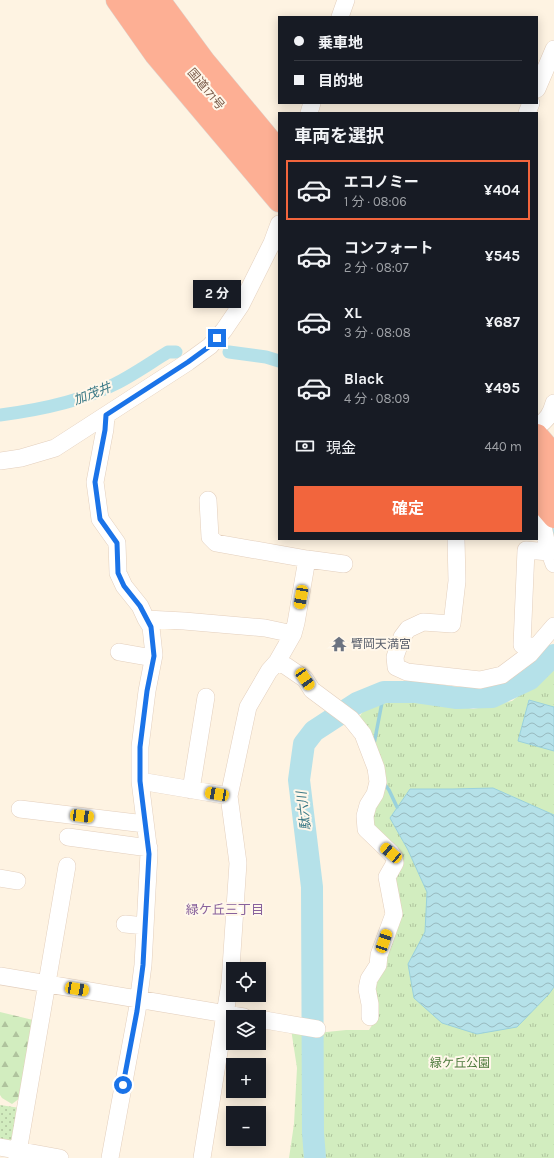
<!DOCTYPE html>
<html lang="ja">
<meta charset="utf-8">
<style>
:root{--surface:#171b24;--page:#20242c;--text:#f1f3f6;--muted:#9ea1a6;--line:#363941;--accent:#f2653d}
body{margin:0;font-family:Karla,"Noto Sans JP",sans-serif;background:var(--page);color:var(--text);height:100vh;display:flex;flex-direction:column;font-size:15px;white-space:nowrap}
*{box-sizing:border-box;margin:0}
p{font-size:13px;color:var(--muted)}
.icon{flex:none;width:22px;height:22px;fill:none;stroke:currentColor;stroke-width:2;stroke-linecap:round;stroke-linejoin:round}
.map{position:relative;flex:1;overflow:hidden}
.drawer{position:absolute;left:278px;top:112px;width:260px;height:428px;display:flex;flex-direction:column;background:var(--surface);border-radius:0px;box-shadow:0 2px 10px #0003}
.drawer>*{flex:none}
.top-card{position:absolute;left:278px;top:16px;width:260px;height:88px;border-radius:0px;box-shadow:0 2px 10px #0003;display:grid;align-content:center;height:88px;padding:0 16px;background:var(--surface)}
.fabs{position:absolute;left:226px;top:962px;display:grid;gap:8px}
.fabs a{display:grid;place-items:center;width:40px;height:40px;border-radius:0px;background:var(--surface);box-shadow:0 2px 10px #0003;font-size:20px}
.end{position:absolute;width:18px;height:18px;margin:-9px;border:5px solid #1a73e8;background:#fff;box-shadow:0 0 0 2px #fff}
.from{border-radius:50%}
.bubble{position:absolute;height:28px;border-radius:0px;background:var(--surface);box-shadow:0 2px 10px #0003;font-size:13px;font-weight:700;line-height:28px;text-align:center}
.car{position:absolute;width:12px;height:24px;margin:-12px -6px;border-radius:5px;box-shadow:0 0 3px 1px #0007;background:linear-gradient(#f5c518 24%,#345 0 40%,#f5c518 0 76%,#345 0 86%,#f5c518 0)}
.top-card b{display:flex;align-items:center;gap:14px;height:38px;font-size:15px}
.top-card b+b{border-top:1px solid var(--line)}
.top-card i{width:10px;height:10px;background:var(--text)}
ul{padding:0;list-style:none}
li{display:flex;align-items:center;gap:12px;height:60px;margin:0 8px 6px;padding:0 8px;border:2px solid transparent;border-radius:0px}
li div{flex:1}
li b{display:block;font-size:15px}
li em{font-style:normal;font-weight:700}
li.current{border-color:var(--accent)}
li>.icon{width:36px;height:36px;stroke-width:1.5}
h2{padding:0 16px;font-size:18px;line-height:48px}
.pay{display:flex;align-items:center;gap:10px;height:44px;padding:0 16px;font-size:15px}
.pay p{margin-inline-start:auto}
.cta{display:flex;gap:8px;margin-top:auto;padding:8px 16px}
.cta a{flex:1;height:46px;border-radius:0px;background:var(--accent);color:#fff;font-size:16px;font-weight:700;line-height:46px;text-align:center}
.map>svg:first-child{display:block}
.grass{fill:url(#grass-dots)}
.forest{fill:url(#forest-firs)}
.park{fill:url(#park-tufts)}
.water{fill:url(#water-waves);stroke:#9ad1dc}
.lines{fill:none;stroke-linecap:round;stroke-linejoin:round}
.stream{stroke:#9ad1dc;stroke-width:3.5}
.canal{stroke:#b5e1e9;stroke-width:13}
.river{stroke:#b5e1e9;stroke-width:22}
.minor-casing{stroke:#e3cfbd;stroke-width:18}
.highway-casing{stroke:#dcd4cf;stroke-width:23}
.minor{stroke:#fff;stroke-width:17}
.highway{stroke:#fdaf94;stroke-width:22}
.route{stroke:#1a73e8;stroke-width:5}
.labels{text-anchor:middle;stroke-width:4;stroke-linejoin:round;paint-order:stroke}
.street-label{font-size:12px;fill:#785846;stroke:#fff7ea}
.worship-label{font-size:12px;fill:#5b616d;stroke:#fff7ea;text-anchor:start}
.park-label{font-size:12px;fill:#4c793b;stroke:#fff7ea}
.water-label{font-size:13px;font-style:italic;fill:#3b7986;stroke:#fff7ea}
.neighbourhood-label{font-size:13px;fill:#88619c;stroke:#fff7ea}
</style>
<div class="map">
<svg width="554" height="1158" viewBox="0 0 554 1158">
<defs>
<pattern id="grass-dots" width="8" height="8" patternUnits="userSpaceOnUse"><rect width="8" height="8" fill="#d2edbf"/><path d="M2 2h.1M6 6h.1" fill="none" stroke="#afc39d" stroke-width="1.8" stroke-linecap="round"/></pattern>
<pattern id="forest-firs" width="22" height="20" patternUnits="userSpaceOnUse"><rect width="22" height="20" fill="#d2edbf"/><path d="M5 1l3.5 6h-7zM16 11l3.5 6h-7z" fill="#afc39d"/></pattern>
<pattern id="park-tufts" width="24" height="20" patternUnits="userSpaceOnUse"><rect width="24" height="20" fill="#d2edbf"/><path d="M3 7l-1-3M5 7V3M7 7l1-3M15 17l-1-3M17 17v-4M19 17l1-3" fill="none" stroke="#afc39d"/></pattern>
<pattern id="water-waves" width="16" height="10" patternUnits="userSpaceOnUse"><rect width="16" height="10" fill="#b5e1e9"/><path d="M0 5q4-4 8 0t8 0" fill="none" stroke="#98b9bf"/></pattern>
</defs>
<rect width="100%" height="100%" fill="#fef3e2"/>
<path class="grass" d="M0 1105 20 1108 14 1142 0 1140Z"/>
<path class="forest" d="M0 1012 33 1020 20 1098 12 1104 2 1098 0 1095Z"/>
<path class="park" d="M554 668V1158H289L294 1124 297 1068 291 1029 317 1033 346 1030H369L374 1022 372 1007 393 871 367 828 377 794 357 721 366 706 388 700 433 699 473 709 512 701Z"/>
<path class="water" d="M529 700 554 707V751L518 741Z
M493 788 554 815V987L549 994 517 1027 477 1034 442 1023 414 998 408 964 425 932 427 892 408 850 390 818 410 789H453Z"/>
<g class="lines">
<path class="stream" d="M374 744 384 692
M383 782 389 790 397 807"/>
<path class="canal" d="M229 352 266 357 279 361
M0 415C39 410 80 402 115 384 133 375 150 363 168 352H176"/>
<path class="river" d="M554 530 553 544 554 546
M315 1158 313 1133 312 887 299 780 304 744 314 731 357 703 384 692H416L457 698 492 697 530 679 554 655"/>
<g class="minor-casing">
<path id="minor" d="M340 17 346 0
M537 89 554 49
M309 113 312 103
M527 113 531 103
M106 415 105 429 95 482 100 519 117 543 118 573 124 586 140 606 146 619 184 621 265 628 293 634 277 662 286 666 305 679 312 690 351 719 363 734 376 768 378 782 375 794 368 805 365 816 366 829 391 853 394 857 395 863 387 877 394 914 379 955 378 965 369 979 367 989 370 1004V1017
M537 427C547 420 551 414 554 403
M0 461 21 458 55 448 188 362 210 346 224 330 241 305 272 243 279 224
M208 500 210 537 216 543 307 559 344 564
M540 501C541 524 545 542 554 564
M456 539 457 581 452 624 423 622 408 629 402 637 395 657 396 667 407 672 480 680 502 675 530 654 554 626
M293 634 296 623 307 559
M536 646 522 645 526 550 549 552
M119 652 153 658
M140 781 229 796
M191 790 206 697
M20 809 145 824
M68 837 149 848
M0 878 17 881
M125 924 145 926
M0 976 244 1017
M259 1019 317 1029
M0 1147 60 1158
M17 1158 67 866
M110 1158 137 1011 143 965 149 853 140 781V747L147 691 154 655 151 627 146 619
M202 1158 230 983 238 863 229 796 248 707 269 671 277 662"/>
</g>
<g class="highway-casing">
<path id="highway" d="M117 0 155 54 279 201
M139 0 191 72 279 175
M159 0 204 61 279 151
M537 435 554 455
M537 454 554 474
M537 477 554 498
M537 497 554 517"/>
</g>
<use href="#minor" class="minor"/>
<use href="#highway" class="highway"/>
</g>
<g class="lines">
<path class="route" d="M123 1085 137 1011 143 965 149 854 140 781V747L147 691 154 656 151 627 140 606 124 586 118 573 117 543 100 519 95 482 105 430 106 415 188 362 210 346 217 338"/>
</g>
<defs>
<g id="temple-bare" transform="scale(1.2)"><path d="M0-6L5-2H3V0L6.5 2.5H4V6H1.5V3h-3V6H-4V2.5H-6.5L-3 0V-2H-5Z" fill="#6b7280" stroke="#fff7ea" stroke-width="2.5" paint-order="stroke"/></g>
</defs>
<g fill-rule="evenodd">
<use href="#temple-bare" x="339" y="644"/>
</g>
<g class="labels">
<g class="street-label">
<text transform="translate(206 89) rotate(50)" y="4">国道171号</text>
</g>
<g class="worship-label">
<text x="351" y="648">臂岡天満宮</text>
</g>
<g class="park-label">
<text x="460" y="1067">緑ケ丘公園</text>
</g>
<g class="water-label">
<text transform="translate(92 393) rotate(-21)" y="5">加茂井</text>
<text transform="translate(303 811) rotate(-97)" y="5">駄六川</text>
</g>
<g class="neighbourhood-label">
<text x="225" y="914">緑ケ丘三丁目</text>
</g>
</g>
</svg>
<div class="fabs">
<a><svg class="icon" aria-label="locate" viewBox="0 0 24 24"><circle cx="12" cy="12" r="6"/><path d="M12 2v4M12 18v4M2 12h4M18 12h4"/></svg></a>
<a><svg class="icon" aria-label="layers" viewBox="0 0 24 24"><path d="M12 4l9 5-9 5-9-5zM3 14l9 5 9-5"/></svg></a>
<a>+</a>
<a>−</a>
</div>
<i class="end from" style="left:123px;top:1085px"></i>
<i class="end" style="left:217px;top:338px"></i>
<div class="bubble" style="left:193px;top:280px;width:48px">2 分</div>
<i class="car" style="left:301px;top:597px;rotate:190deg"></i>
<i class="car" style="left:305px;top:679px;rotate:146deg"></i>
<i class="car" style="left:217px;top:794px;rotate:280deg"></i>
<i class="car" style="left:82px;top:816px;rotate:97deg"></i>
<i class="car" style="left:391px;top:853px;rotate:310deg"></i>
<i class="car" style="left:384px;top:941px;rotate:19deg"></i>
<i class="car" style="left:77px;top:989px;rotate:100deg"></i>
<div class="top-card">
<b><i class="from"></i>乗車地</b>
<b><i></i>目的地</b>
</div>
<section class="drawer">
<h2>車両を選択</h2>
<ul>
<li class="current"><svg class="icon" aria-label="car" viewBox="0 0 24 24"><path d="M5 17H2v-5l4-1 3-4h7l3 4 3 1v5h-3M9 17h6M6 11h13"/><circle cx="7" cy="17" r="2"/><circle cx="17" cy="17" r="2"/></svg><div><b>エコノミー</b><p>1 分 · 08:06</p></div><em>¥404</em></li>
<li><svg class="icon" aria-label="car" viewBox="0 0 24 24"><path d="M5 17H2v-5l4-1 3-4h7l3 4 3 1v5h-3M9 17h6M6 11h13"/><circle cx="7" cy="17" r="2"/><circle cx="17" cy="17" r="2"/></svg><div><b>コンフォート</b><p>2 分 · 08:07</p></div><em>¥545</em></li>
<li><svg class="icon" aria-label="car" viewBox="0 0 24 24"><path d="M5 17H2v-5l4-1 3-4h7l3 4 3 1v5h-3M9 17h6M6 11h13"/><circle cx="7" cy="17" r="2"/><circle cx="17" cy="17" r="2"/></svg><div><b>XL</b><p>3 分 · 08:08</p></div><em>¥687</em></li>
<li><svg class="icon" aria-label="car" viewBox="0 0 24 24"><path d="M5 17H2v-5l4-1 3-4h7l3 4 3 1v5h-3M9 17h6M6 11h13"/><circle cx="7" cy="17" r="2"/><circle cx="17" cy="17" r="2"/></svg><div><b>Black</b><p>4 分 · 08:09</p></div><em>¥495</em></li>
</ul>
<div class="pay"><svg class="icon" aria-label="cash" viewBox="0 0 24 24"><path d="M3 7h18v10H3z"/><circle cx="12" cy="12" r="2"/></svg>現金<p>440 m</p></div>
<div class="cta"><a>確定</a></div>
</section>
</div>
